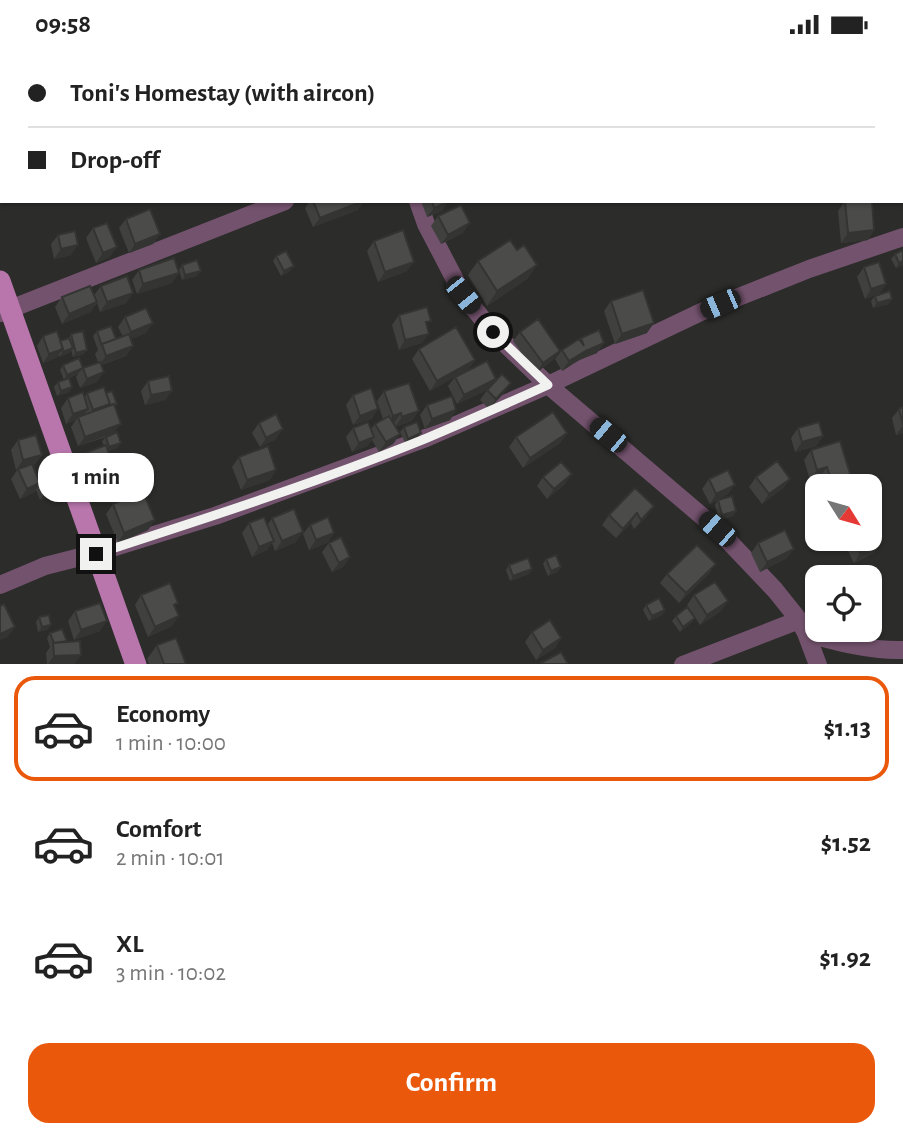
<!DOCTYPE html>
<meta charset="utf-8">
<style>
:root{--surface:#fff;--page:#f6f6f6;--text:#222;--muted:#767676;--line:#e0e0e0;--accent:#ea580c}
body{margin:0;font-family:"Alegreya Sans",sans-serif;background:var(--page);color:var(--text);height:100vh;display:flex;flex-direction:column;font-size:26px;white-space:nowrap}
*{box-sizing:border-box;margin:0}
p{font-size:23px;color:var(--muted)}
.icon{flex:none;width:38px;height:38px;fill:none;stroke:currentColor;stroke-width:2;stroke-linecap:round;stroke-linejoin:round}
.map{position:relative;height:615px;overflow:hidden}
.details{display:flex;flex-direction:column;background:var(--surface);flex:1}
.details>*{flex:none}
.banner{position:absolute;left:0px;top:0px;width:903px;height:154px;box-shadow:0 2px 5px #0004;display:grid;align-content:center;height:154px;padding:0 28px;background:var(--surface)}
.needle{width:46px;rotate:127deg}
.controls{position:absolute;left:805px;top:425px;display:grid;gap:14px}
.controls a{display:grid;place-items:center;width:77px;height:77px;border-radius:14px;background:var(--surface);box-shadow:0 2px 5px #0004;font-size:35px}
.end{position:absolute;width:32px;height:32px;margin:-16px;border:9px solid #f1f2f0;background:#111;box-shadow:0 0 0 4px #111}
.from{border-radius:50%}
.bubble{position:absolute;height:49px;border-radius:21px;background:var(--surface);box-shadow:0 2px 5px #0004;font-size:23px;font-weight:600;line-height:49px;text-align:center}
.car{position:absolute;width:21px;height:42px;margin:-21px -10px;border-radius:9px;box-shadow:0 0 5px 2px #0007;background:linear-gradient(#222 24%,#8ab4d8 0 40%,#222 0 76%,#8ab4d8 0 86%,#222 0)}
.banner b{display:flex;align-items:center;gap:24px;height:66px;font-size:26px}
.banner b+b{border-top:2px solid var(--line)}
.banner i{width:18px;height:18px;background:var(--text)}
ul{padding:12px 0 0;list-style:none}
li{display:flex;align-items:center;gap:21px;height:105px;margin:0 14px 10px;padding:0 14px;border:4px solid transparent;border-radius:21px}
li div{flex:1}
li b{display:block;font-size:26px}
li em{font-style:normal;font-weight:600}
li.selected{border-color:var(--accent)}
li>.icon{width:63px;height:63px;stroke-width:1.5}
.primary-button{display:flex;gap:14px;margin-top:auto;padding:14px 28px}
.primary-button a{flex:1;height:80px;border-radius:21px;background:var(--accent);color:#fff;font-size:28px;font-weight:600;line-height:80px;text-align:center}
.status{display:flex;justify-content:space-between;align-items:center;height:49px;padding:0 35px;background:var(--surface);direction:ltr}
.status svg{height:19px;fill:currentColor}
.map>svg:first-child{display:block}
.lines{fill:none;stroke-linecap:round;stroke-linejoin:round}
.minor{stroke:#73526d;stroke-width:18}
.major{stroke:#b876ac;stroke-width:21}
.wall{fill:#40413f}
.shaded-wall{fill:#343533}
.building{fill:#4b4c49;stroke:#343533;stroke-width:2}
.route{stroke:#f1f2f0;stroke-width:9}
</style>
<div class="status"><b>09:58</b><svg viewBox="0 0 49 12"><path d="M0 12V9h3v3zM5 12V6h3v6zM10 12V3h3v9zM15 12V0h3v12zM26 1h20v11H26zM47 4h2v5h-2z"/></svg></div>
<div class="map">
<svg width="903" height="616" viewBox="0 0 903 616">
<rect width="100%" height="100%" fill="#2c2c2a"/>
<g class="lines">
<path class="minor" d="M369 0V2
M686 2 690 0
M418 152 426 175 463 246 493 283 548 336 717 480 775 541 799 571 806 584 818 616
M0 264 285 152
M0 536 45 517 96 504 215 467 426 389 548 336 701 263 809 220 903 188
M806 584C837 593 870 602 903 601
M683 616 799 571"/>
<path class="major" d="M0 232 136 616"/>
</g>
<path class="wall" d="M426 0H474L468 2H427Z
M310 152H364L358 161 313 178 305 159Z
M421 152H448L442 162 427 168Z
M845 152 874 181 868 191 841 194 838 162Z
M438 167 463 184 441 195 431 177Z
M126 170 160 185 153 195 129 204 119 179Z
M93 179 110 208 96 214 86 189Z
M58 186 71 206 54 210 51 195Z
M374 192 407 222 378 233 367 202Z
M517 201 537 216 527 230 487 257 468 226 478 212Z
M903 201V216L896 219 891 210 895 205Z
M276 207 294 217 290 222 281 227 273 212Z
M182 216 197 227 182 231 179 221Z
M864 218 886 235 879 245 865 250 857 228Z
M139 221 172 234 137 245 132 231Z
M101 237 133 244 126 254 100 263 97 254 90 263 62 275 55 258 62 248 94 246Z
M875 247 889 255 873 259 871 252Z
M611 252 647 284 615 295 604 262Z
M399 266 427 277 422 294 399 301 392 276Z
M125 268 146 284 131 290 133 297 126 307 101 316 97 333 80 339 76 328 78 325 64 331 60 321 63 316 83 319 98 313 95 305 98 301 93 287 97 282 116 290 123 288 118 278Z
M520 283 560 302 553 311 536 324 513 292Z
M71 285 84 305 73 308 71 301 69 304 59 308V306L56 309 43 314 37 297 43 287 61 292 69 289Z
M581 289 597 304 579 311 562 322 555 310 562 301 579 291Z
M419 300 475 311 468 321 496 330 492 335 504 344 489 360 480 351 487 341 457 355 448 337 455 328 430 342 412 310Z
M148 332 172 342 165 351 145 356 141 342Z
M58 333 72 338 69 343 57 347 54 338Z
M384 342 412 372 395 378 394 374H393L400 385 393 395 379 403 372 391 367 397 352 403 346 388 353 379 371 380 375 375 383 370 377 352Z
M87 344H106L115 358V384L121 394 117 399 108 402V429L85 438 76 414 83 405 104 397 102 392 106 388 78 397 71 378 76 371 66 375 61 359 68 349 85 348Z
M353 346 372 370 353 376 346 356Z
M427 356 456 361 450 371 425 380 420 366Z
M903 358V384L896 386 892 369 899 360Z
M259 374 276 390 260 398 252 384Z
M404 378 421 384 418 389 405 394 400 383Z
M798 379 823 387 816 397 795 403 791 389Z
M567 384 560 394 523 419 509 398 516 388Z
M18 391 42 406 35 415 32 416 37 426 39 423 59 434 52 446 40 451 36 441 33 444 20 450 11 430 18 420 20 419 16 421 11 401Z
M811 401 852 431 848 438H823L820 428 810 431 804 411Z
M239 408 270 431 241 441 232 418Z
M543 428 565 435 547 450 537 437Z
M756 428 790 430 783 439 762 455 749 438Z
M709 430 728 445 710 455 702 440Z
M118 438 128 449 148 481 118 494 106 465 113 455 117 453 114 443Z
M635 439 647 467 634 480 631 474 616 489 602 476 609 466Z
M718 451 736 462 733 467 719 471 715 456Z
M817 461V473L814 466Z
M272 469 296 493 275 502 272 494 267 501 252 508 242 484 249 474 268 475Z
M310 476 334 484 327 494 309 501 303 485Z
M852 490H870L881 494 874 504 854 514 846 498Z
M329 494 350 508 343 518 332 523 322 503Z
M758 494 787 509 760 523 751 504Z
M546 510 561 518 557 523 548 527 543 515Z
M509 516 532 520 529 525 510 532 506 521Z
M667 525H709L679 554 660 534Z
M817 545V578L816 579 805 558 811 548Z
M141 546 175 559 172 577 148 588 135 556Z
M694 546 728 552 721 562 700 576 687 556Z
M646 556 665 561 662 566 649 572 643 561Z
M75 562 100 582 74 591 68 572Z
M676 567 695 569 692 573 680 583 672 572Z
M39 568 51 576 47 581 38 583 36 573Z
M532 583 561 589 555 599 536 611 525 593Z
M50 584 81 606 74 615H47L46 604 50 598 47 589Z
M157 596 186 615H149L147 610Z"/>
<path class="shaded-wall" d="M437 0H459L457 2H435Z
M462 0H474L468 2H460Z
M364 152 358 161 313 178 320 169Z
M448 153 442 162 427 168 434 159Z
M470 174 463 184 441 195 448 186Z
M874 181 868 191 841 194 848 184Z
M160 185 153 195 129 204 135 195Z
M78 196 71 206 54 210 61 200Z
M117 198 110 208 96 214 103 204Z
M903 212V216L896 219 899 214Z
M414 213 407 222 378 233 385 223Z
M537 216 527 230 487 257 497 242Z
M294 217 290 222 281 227 284 222Z
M201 222 197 227 182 231 185 226Z
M179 224 172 234 137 245 143 235Z
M886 235 879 245 865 250 871 240Z
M133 244 126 254 100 263 107 253Z
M892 250 889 255 873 259 877 254Z
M97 253 90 263 62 275 69 265Z
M153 274 146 284 125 293 131 283Z
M654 274 647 284 615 295 622 285Z
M429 285 422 294 399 301 405 291Z
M604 294 597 304 579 311 562 322 569 312 586 302Z
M133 297 126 307 99 316 106 307Z
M73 299 69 304 59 308 63 303Z
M63 300 56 309 43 314 49 305Z
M87 301 84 305 73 308 76 304Z
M560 302 553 311 536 324 543 314Z
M475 311 468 321 430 342 437 332Z
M82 320 78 325 64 331 67 326Z
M104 323 97 333 80 339 87 330Z
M496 330 489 340 457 355 464 346Z
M511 334 504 344 489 360 496 350Z
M72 338 69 343 57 347 61 342Z
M172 342 165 351 145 356 151 346Z
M88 360 82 369 78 368 76 371 66 375 73 365Z
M378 360 372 370 353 376 360 367Z
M456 361 450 371 425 380 432 370Z
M419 362 412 372 395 378 402 368Z
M401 364 394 374 386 377 393 367Z
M121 375 114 384 78 397 85 388Z
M903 376V384L896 386Z
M283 380 276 390 260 398 266 389Z
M421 384 418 389 405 394 408 390Z
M567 384 560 394 523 419 530 409Z
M400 385 393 395 379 403 386 393Z
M823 387 816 397 795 403 802 393Z
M374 388 367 397 352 403 359 394Z
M121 394 117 399 106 403 109 398Z
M42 406 35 415 16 421 23 411Z
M827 418 820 428 810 431 817 421Z
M114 420 108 429 85 438 92 428Z
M276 421 270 431 241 441 247 431Z
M66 425 59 434 49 439 56 429Z
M572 425 565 435 547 450 554 440Z
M790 430 783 439 762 455 769 445Z
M852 431 848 438H832L833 437Z
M40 434 33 444 20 450 27 440Z
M59 436 52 446 40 451 47 441Z
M735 436 728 445 710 455 716 445Z
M131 445 128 450 117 453 121 448Z
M654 457 647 467 634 480 641 471Z
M736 462 733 467 719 471 722 466Z
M637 464 631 474 616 489 623 480Z
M155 471 148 481 118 494 124 484Z
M303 483 296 493 275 502 282 492Z
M334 484 327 494 309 501 316 491Z
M274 492 267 501 252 508 259 498Z
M881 494 874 504 854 514 860 504Z
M794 500 787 509 760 523 767 513Z
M350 508 343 518 332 523 339 514Z
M716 515 709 525 679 554 686 544Z
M561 518 557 523 548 527 551 522Z
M532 520 529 525 510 532 513 527Z
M728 552 721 562 700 576 707 566Z
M665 561 662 566 649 572 652 567Z
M179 567 172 577 148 588 155 578Z
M695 569 692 573 680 583 683 578Z
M107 572 100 582 74 591 81 581Z
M51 576 47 581 38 583 42 578Z
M15 578 8 588 0 591V585Z
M561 589 555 599 536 611 543 601Z
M81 606 74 615H48L54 607Z"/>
<path class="building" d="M648 0H660L661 2H648Z
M313 152H363L320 169Z
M432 152H448V153L434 159Z
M845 152H872L874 181 848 184Z
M461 156 470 174 448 186 438 167Z
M150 160 160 185 135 195 126 170Z
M107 174 117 198 103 204 93 179Z
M403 181 414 213 385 223 374 192Z
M75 182 78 196 61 200 58 186Z
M510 191 517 201 524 196 537 216 497 242 478 212Z
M903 201V212L899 214 895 205Z
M286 202 294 217 284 222 276 207Z
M174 209 179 224 143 235 139 221Z
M197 211 201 222 185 226 182 216Z
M879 213 886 235 871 240 864 218Z
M127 227 133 244 107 253 101 237Z
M90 237 97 253 69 265 62 248Z
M643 241 654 274 622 285 611 252Z
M890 242 892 250 877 254 875 247Z
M427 258 431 272 426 273 429 285 405 291 399 266Z
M146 259 153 274 131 283 125 268Z
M538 270 560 302 543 314 520 283Z
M111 277 116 290 102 295V297L97 282Z
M456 278 475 311 437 332 419 300Z
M599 281 604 294 586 302 569 312 562 301 579 290 584 297 581 289Z
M57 282 63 300 49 305 43 287Z
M83 282 87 301 76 304 71 285Z
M129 285 133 297 106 307 102 295Z
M69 289 73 299 63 303 62 300H63L60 292Z
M79 309 83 319 67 326 63 316Z
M487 312 496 330 464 346 455 328Z
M100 313 104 323 87 330 83 319Z
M502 325 511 334 496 350 487 341Z
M169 327 172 342 151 346 148 332Z
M69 329 72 338 61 342 58 333Z
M409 334 419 362 402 368 401 364 393 367 384 342Z
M104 338 110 355 93 361 87 344Z
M371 339 378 360 360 367 353 346Z
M112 342 117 355 115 356 114 355 108 357 110 355 106 344Z
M83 343 88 360 73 365 68 349Z
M452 347 456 361 432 370 427 356Z
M114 355 121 375 85 388 78 368Z
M903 358V376L899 360Z
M553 363 567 384 530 409 516 388Z
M276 365 283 380 266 389 259 374Z
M389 367 400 385 386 393 375 375Z
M368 373 374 388 359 394 353 379Z
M417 373 421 384 408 390 404 378Z
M819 373 823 387 802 393 798 379Z
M117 383 121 394 109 398 106 388Z
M36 386 42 406 23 411 18 391Z
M840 392 852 431 833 437 827 418 817 421 811 401Z
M106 396 114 420 92 428 83 405Z
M268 397 276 421 247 431 239 408Z
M777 412 790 430 769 445 756 428Z
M61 413 66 425 56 429 59 436 47 441 39 423Z
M561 413 572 425 554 440 543 428Z
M32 415 40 434 27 440 18 420Z
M728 421 735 436 716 445 709 430Z
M127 434 131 445 121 448 118 438Z
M635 439 654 457 641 471 637 464 623 480 609 466Z
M143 443 155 471 124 484 113 455Z
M732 447 736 462 722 466 718 451Z
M294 460 303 483 282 492 272 469Z
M264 468 274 492 259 498 249 474Z
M328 468 334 484 316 491 310 476Z
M873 478 881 494 860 504 854 490H870V480Z
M785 481 794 500 767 513 758 494Z
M341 488 350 508 339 514 329 494Z
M697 496 716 515 686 544 667 525Z
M556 506 561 518 551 522 546 510Z
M528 509 532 520 513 527 509 516Z
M715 533 728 552 707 566 694 546Z
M170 534 178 554 174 556 179 567 155 578 141 546Z
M817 545V559L811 548Z
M659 549 665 561 652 567 646 556Z
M100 554 107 572 81 581 75 562Z
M4 555 15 578 0 585V557Z
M687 558 695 569 683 578 676 567Z
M49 566 51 576 42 578 39 568Z
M550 571 561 589 543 601 532 583Z
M62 580 67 592 54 594 50 584Z
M176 589 186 615H164L157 596Z
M80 592 81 606 54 607 53 594Z
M561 603 568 615H542L541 614Z"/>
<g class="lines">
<path class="route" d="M96 505C207 469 319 433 427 389 467 372 508 354 548 336L493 283"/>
</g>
</svg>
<div class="controls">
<a><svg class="needle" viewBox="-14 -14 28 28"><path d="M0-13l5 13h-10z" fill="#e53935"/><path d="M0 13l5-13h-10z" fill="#767676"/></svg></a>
<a><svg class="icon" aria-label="locate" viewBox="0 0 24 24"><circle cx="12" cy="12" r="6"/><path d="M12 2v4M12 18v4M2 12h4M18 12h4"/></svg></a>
</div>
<i class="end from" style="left:493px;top:283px"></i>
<i class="end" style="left:96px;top:505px"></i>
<div class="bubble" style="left:38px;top:404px;width:116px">1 min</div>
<i class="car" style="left:463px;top:246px;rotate:141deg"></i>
<i class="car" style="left:720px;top:255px;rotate:247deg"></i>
<i class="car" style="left:608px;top:386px;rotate:310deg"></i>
<i class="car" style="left:717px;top:480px;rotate:311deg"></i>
<div class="banner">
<b><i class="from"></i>Toni's Homestay (with aircon)</b>
<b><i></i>Drop-off</b>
</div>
</div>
<section class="details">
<ul>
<li class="selected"><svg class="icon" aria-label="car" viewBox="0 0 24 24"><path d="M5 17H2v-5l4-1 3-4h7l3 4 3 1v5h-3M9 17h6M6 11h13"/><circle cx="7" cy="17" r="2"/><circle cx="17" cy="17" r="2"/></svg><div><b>Economy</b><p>1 min · 10:00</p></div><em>$1.13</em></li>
<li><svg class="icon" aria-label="car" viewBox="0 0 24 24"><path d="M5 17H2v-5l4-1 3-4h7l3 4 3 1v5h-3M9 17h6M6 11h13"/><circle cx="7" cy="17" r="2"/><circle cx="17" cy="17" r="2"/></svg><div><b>Comfort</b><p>2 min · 10:01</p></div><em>$1.52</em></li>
<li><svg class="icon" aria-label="car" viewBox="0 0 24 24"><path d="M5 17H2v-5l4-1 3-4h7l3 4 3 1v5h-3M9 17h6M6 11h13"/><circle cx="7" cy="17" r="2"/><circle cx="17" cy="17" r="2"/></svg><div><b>XL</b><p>3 min · 10:02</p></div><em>$1.92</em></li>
</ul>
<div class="primary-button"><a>Confirm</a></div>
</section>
